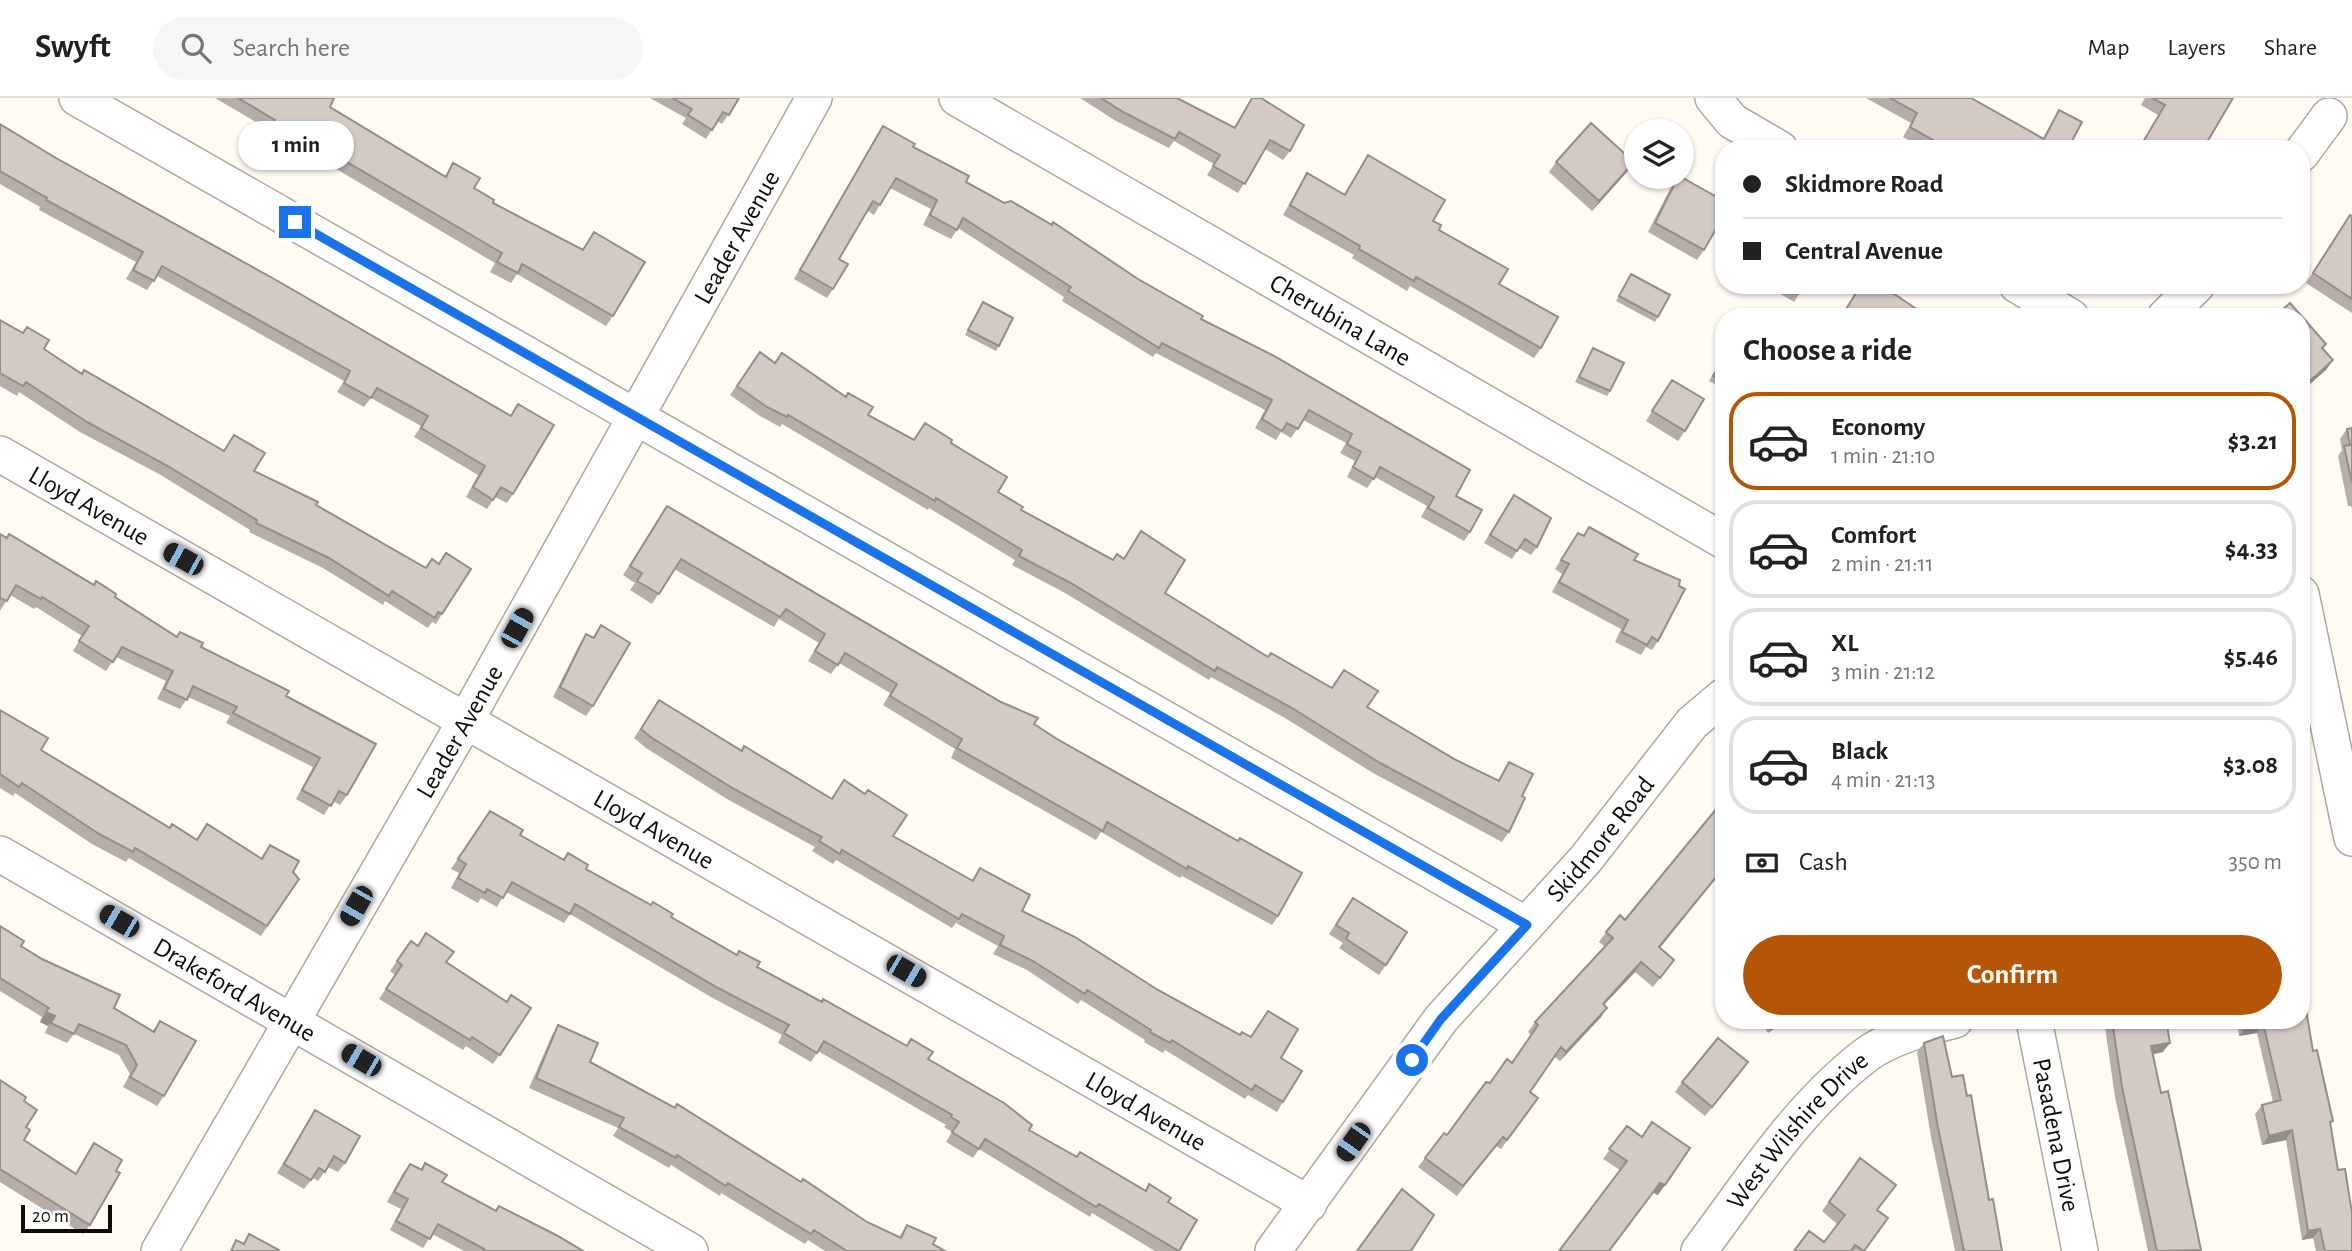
<!DOCTYPE html>
<meta charset="utf-8">
<style>
:root{--surface:#fff;--page:#f6f6f6;--text:#222;--muted:#767676;--line:#e0e0e0;--accent:#b45605}
body{margin:0;font-family:"Alegreya Sans",sans-serif;background:var(--page);color:var(--text);height:100vh;display:flex;flex-direction:column;font-size:26px;white-space:nowrap}
*{box-sizing:border-box;margin:0}
p{font-size:23px;color:var(--muted)}
.icon{flex:none;width:38px;height:38px;fill:none;stroke:currentColor;stroke-width:2;stroke-linecap:round;stroke-linejoin:round}
.map{position:relative;flex:1;overflow:hidden}
.side{position:absolute;left:1715px;top:210px;width:595px;height:721px;display:flex;flex-direction:column;background:var(--surface);border-radius:28px;box-shadow:0 2px 5px #0004}
.side>*{flex:none}
.banner{position:absolute;left:1715px;top:42px;width:595px;height:154px;border-radius:28px;box-shadow:0 2px 5px #0004;display:grid;align-content:center;height:154px;padding:0 28px;background:var(--surface)}
.fabs{position:absolute;left:1624px;top:21px;display:grid;gap:14px}
.fabs a{display:grid;place-items:center;width:70px;height:70px;border-radius:50%;background:var(--surface);box-shadow:0 2px 5px #0004;font-size:35px}
.scale{position:absolute;left:21px;bottom:18px;width:91px;box-sizing:border-box;padding-left:7px;border:4px solid #0d0c08;border-top:0;font-size:19px;line-height:24px;white-space:nowrap;color:#0d0c08;-webkit-text-stroke:5px #fff;paint-order:stroke}
.end{position:absolute;width:32px;height:32px;margin:-16px;border:9px solid #1a73e8;background:#fff;box-shadow:0 0 0 4px #fff}
.from{border-radius:50%}
.bubble{position:absolute;height:49px;border-radius:24px;background:var(--surface);box-shadow:0 2px 5px #0004;font-size:23px;font-weight:700;line-height:49px;text-align:center}
.car{position:absolute;width:21px;height:42px;margin:-21px -10px;border-radius:9px;box-shadow:0 0 5px 2px #0007;background:linear-gradient(#222 24%,#8ab4d8 0 40%,#222 0 76%,#8ab4d8 0 86%,#222 0)}
.banner b{display:flex;align-items:center;gap:24px;height:66px;font-size:26px}
.banner b+b{border-top:2px solid var(--line)}
.banner i{width:18px;height:18px;background:var(--text)}
ul{padding:0;list-style:none}
li{display:flex;align-items:center;gap:21px;height:98px;margin:0 14px 10px;padding:0 14px;border:4px solid var(--line);border-radius:28px}
li div{flex:1}
li b{display:block;font-size:26px}
li em{font-style:normal;font-weight:700}
li.selected{border-color:var(--accent)}
li>.icon{width:63px;height:63px;stroke-width:1.5}
h2{padding:0 28px;font-size:32px;line-height:84px}
.pay{display:flex;align-items:center;gap:18px;height:77px;padding:0 28px;font-size:26px}
.pay p{margin-inline-start:auto}
.cta{display:flex;gap:14px;margin-top:auto;padding:14px 28px}
.cta a{flex:1;height:80px;border-radius:42px;background:var(--accent);color:#fff;font-size:28px;font-weight:700;line-height:80px;text-align:center}
header{display:flex;align-items:center;gap:42px;box-sizing:border-box;height:98px;padding:0 35px;background:var(--surface);border-bottom:2px solid var(--line)}
header strong{font-size:33px}
nav{display:flex;gap:38px;margin-inline-start:auto;font-size:24px}
.search{width:490px;height:63px;background:var(--page);display:flex;align-items:center;gap:18px;box-sizing:border-box;padding:0 24px;border-radius:38px;color:var(--muted);font-size:26px}
.map>svg:first-child{display:block}
.lines{fill:none;stroke-linecap:round;stroke-linejoin:round}
.street-casing{stroke:#aca89d;stroke-width:38}
.street{stroke:#fff;stroke-width:35}
.wall{fill:#b7ada8}
.shaded-wall{fill:#958d88}
.building{fill:#d5c9c3;stroke:#958d88;stroke-width:2}
.route{stroke:#1a73e8;stroke-width:9}
.labels{text-anchor:middle;stroke-width:6;stroke-linejoin:round;paint-order:stroke}
.street-label{font-size:26px;fill:#0d0c08;stroke:#fff}
</style>
<header>
<strong>Swyft</strong>
<div class="search"><svg class="icon" aria-label="search" viewBox="0 0 24 24"><circle cx="10" cy="10" r="6"/><path d="M15 15l6 6"/></svg>Search here</div>
<nav><a>Map</a><a>Layers</a><a>Share</a></nav>
</header>
<div class="map">
<svg width="2352" height="1153" viewBox="0 0 2352 1153">
<rect width="100%" height="100%" fill="#fffbf2"/>
<g class="lines">
<g class="street-casing">
<g id="street">
<path d="M77 0 1526 827"/>
<path id="s1" d="M957 0 1724 443"/>
<path d="M1713 0 1732 23 1780 51"/>
<path d="M2301 56 2329 18"/>
<path d="M2017 187 2071 219"/>
<path d="M2165 219 2197 187"/>
<path id="s2" d="M0 356 1309 1106"/>
<path d="M2301 496 2352 740"/>
<path id="s3" d="M0 756 690 1153"/>
<path id="s4" d="M2034 922 2080 1153"/>
<path id="s5" d="M159 1153 466 622 814 0"/>
<path id="s6" d="M1273 1153 1441 921 1585 762 1692 625 1724 598"/>
<path id="s7" d="M1699 1153C1750 1085 1798 1009 1866 957 1887 941 1929 928 1955 922"/>
</g>
</g>
<use href="#street" class="street"/>
</g>
<path class="wall" d="M215 0H334L330 9 445 78 453 65 474 90 493 105 582 152 594 134 613 218 606 228 517 176 511 185 490 174 495 165 321 62 267 35 268 31Z
M650 0H739L722 26 717 23 706 41 682 26 686 20Z
M1080 0H1177L1234 29 1252 0 1290 53 1283 62 1265 51 1238 95 1207 77 1214 66 1174 43 1169 50 1116 23Z
M1866 0H1971L2043 40 2053 22 2059 12 2068 51H1925L1903 39 1911 25Z
M2145 0H2233L2203 51H2138L2158 17 2141 7Z
M0 26 56 60 510 318 518 306 513 396 507 405 495 399 487 411 466 399 478 377 414 339 421 328 371 300 364 309 337 294 344 283 157 178 147 192 126 181 136 164 39 112 40 109 0 86Z
M883 28 966 84 1138 181 1201 221 1456 398 1470 434 1464 443 1421 419 1427 408 1375 379 1367 390 1347 379 1355 363 1340 355 1346 345 1303 322 1291 340 1281 334 1276 342 1255 330 1265 312 1156 255 1153 259 1062 203 1064 199 958 130 951 141 923 127 931 111 890 90 874 117 868 113 839 161 833 191 827 200 794 181 877 37Z
M1368 57 1433 123 1439 132 1499 186 1541 250 1534 260 1410 188 1407 193 1352 160 1354 157 1283 117 1301 85 1307 75 1344 96Z
M1556 64 1627 74 1592 113 1549 74Z
M1677 79 1704 152 1697 162 1648 134 1672 87Z
M2352 118V215L2306 185 2343 127Z
M1631 176 1658 219 1655 224 1616 203Z
M1755 187H1805L1794 204 1772 191 1769 195Z
M1860 187H1881L1915 210 1932 219H1841Z
M983 204 999 248 996 253 965 237Z
M2301 219 2326 246 2323 251 2333 262 2326 272 2303 292 2301 290Z
M0 222 22 235 27 229 44 251 82 276 224 353 234 337 254 373 425 470 439 466 446 455 442 516 436 526 432 524 428 530 385 503 383 507 323 470 249 434 250 432 159 376 80 334 19 294 17 298 0 288Z
M1593 250 1610 293 1607 298 1575 284Z
M760 254 775 265 913 342 925 325 951 345 998 394 1021 412 1113 462 1124 460 1141 433 1165 495 1268 559 1332 590 1344 572 1367 609 1456 662 1498 682 1509 664 1522 698 1509 734 1502 744 1373 675 1285 620 1211 579 1209 582 1065 495 1012 467 1015 462 929 410 928 412 782 326 780 329 760 318 730 297Z
M1724 259V291L1709 283Z
M1672 282 1685 333 1678 343 1646 323Z
M2352 330V411L2351 408H2348L2338 358 2342 352 2340 341 2347 331Z
M1514 397 1537 449 1531 457 1519 450 1512 461 1484 445Z
M667 408 1034 626 1278 818 1272 827 1182 778 1180 780 1101 734 1096 742 951 660 955 651 883 607 890 595 839 565 831 576 808 563 819 545 779 521 774 529 674 471 652 506 630 492 635 485 623 477Z
M1589 429 1634 462 1658 543 1652 552 1646 549 1641 557 1615 544 1621 531 1552 494 1562 476 1555 471 1578 435 1583 438Z
M0 436 6 440 9 436 115 499 177 538 180 534 201 549 286 598 347 697 340 707 333 703 324 717 296 701 313 669 226 625 230 618 188 599 180 611 157 601 166 583 116 559 106 573 73 553 82 538 36 509 34 511 10 497 0 513Z
M601 527 593 608 586 618 553 599 580 545 586 536 593 539Z
M659 602 741 652 972 782 980 770 1022 813 1158 892 1240 937 1251 939 1268 913 1281 960 1283 1004 1277 1014 1248 997 1245 1001 1165 952 1163 955 1144 944 1145 942 1081 902 1078 906 1027 872 993 856 998 848 956 825 952 830 836 762 833 766 812 753 815 749 727 701 646 650 634 640Z
M0 612 41 652 170 730 197 741 261 760 270 747 299 781 261 838 129 760 126 764 92 746 15 695 13 698 0 690Z
M1724 705V789L1723 790 1714 782 1660 850 1674 862 1653 889 1635 874 1604 907 1601 919 1560 963 1555 959 1530 994 1538 1000 1501 1051 1496 1048 1457 1098 1418 1069 1425 1060 1447 1037 1490 985 1512 965 1531 937 1528 934 1535 924 1605 849 1599 844 1606 834 1625 822Z
M490 713 520 737 563 761 568 755 586 771 757 869 907 948 911 941 928 961 1029 1032 1077 1059 1145 1093 1149 1086 1168 1104 1179 1153H1155L1092 1115 1090 1119 979 1051 973 1060 946 1044 952 1034 944 1029 946 1027 818 953 811 964 778 945 782 937 711 899 570 816 564 825 506 794 497 809 481 800 478 805 451 790 459 775 451 771Z
M1353 800 1386 867 1379 877 1339 850 1343 845 1329 836Z
M0 828 21 848 114 910 153 933 160 923 164 998 157 1008 123 989 130 976 119 957 74 936 67 945 45 935 48 928 40 924 42 919 0 893Z
M411 843 506 903 531 910 493 966 466 948 463 952 379 901 395 877 390 873Z
M1759 922H1785L1768 935Z
M2104 922H2166L2163 954 2153 956 2161 995 2200 1153H2148L2115 999Z
M2237 922H2301L2313 953 2333 1023 2330 1027 2352 1153H2316L2313 1140 2302 1142 2286 1042 2262 1047 2255 1016 2262 1007 2273 1004 2257 935 2239 938Z
M558 927 590 964 801 1084 867 1124 899 1139 907 1127 933 1146 945 1153H825L808 1142 805 1146 721 1095 720 1098 671 1067 669 1070 613 1038 618 1030 529 990 552 937Z
M1924 945 1967 998 1989 1102 2002 1153H1955L1931 1039 1917 954Z
M1741 974 1705 1018 1675 994 1682 984Z
M0 982 24 1003 26 1029 24 1042 76 1075 94 1045 116 1073 90 1127 83 1136 0 1084Z
M315 1012 345 1065 338 1074 328 1069 318 1083 313 1080 304 1091 277 1075Z
M1627 1028 1658 1097 1603 1061Z
M1860 1060 1878 1112 1864 1153H1794L1824 1144 1837 1126 1822 1113Z
M425 1065 442 1084 495 1113 499 1108 583 1153H464L432 1136 423 1150 390 1132 401 1111 387 1104 403 1075 410 1066 421 1071Z"/>
<path class="shaded-wall" d="M1634 64 1627 74 1592 113 1599 103Z
M2333 262 2326 272 2303 292 2310 283Z
M1721 773 1714 782 1652 859 1659 849Z
M1641 864 1635 874 1596 915 1603 906Z
M1607 910 1601 919 1560 963 1566 954Z
M46 914 55 918 48 928 40 924Z
M1778 922H1785L1768 935 1774 925Z
M2263 925 2257 935 2239 938 2246 928Z
M2170 945 2163 954 2145 958 2151 948Z
M1748 964 1741 974 1705 1018 1712 1009Z
M2292 1032 2286 1042 2262 1047 2269 1038Z
M1660 1085 1665 1087 1658 1097 1653 1095Z
M2320 1131 2313 1140 2302 1142 2308 1133Z"/>
<path class="building" d="M238 0H334L330 9 446 79 453 65 480 80 474 90 494 102 493 105 583 152 594 134 645 164 613 218 522 166 518 175 497 164 502 155 328 53 273 25 275 22Z
M672 0H739L729 17 723 14 712 32 688 17 692 11Z
M1101 0H1177L1235 30 1252 0H1261L1304 27 1290 53 1270 42 1245 86 1213 68 1220 57 1179 34 1175 41 1123 14Z
M1890 0H1971L2044 41 2059 12 2082 24 2068 51H1949L1910 29 1917 15Z
M2152 0H2233L2203 51H2139L2165 7Z
M1591 25 1634 64 1599 103 1556 64Z
M0 26 56 60 276 182 511 318 518 306 554 327 513 396 501 389 493 402 473 389 485 368 421 330 428 318 377 290 371 300 344 285 350 273 162 168 154 183 133 172 143 154 46 102 47 100 0 73Z
M883 28 915 46 913 49 969 78 966 84 1004 105 1011 103 1052 127 1053 124 1138 181 1203 218 1201 221 1274 258 1470 372 1456 398 1482 412 1470 434 1428 410 1434 399 1380 369 1374 381 1353 369 1361 354 1347 346 1352 336 1309 312 1298 331 1287 325 1282 333 1262 321 1272 302 1162 245 1159 250 1068 193 1071 189 963 120 957 132 930 117 937 102 896 80 880 107 873 103 839 161 848 166 833 191 800 172Z
M1368 57 1445 102 1433 123 1441 127 1439 132 1508 171 1499 186 1558 219 1541 250 1416 179 1414 183 1359 151 1360 148 1290 107 1307 75 1345 97Z
M1678 79H1681L1724 103V117L1704 152 1655 125Z
M2350 117 2352 118V201L2313 175Z
M1631 176 1670 197 1658 219 1619 198Z
M1790 187H1805L1801 194Z
M1861 187H1881L1915 210 1932 219H1848L1843 216Z
M983 204 1013 220 999 248 968 232Z
M2290 205 2326 246 2322 250 2333 262 2310 283 2301 273V219H2274Z
M0 222 23 235 27 229 49 242 44 251 82 276 84 272 224 353 234 337 265 355 254 373 318 404 316 407 426 470 432 461 439 466 446 455 471 471 442 516 438 514 435 520 392 493 389 498 329 460 256 425 257 422 166 367 87 324 26 284 23 288 0 275Z
M1593 250 1624 265 1610 293 1579 279Z
M760 254 775 265 782 255 846 299 848 295 873 309 868 317 914 342 925 325 952 342 951 345 1007 379 998 394 1023 409 1021 412 1113 462 1117 456 1124 461 1141 433 1185 462 1165 495 1268 559 1271 555 1332 590 1344 572 1378 593 1367 609 1456 662 1499 683 1509 664 1533 676 1522 698 1525 700 1509 734 1380 665 1292 610 1217 569 1215 573 1071 485 1019 458 1022 452 936 400 935 403 788 317 787 319 767 309 737 288Z
M1724 260V284L1713 278Z
M1672 282 1704 301 1685 333 1652 313Z
M2352 330V385L2344 348 2350 347 2347 331Z
M1514 397 1551 420 1537 449 1525 441 1517 453 1490 437Z
M667 408 1001 604 1038 620 1034 626 1057 641 1238 743 1240 740 1302 775 1278 818 1188 768 1187 771 1107 724 1103 733 957 650 962 641 890 598 897 586 845 555 838 567 815 553 825 536 786 511 780 519 681 461 659 496 637 483 642 475 630 468Z
M1589 429 1638 456 1634 462 1680 482 1679 488 1685 491 1658 543 1652 539 1647 547 1622 534 1628 522 1559 484 1569 466 1561 462 1578 435 1584 438Z
M0 436 7 440 9 436 94 487 96 483 116 496 115 499 177 539 180 534 203 545 201 549 289 593 286 598 376 646 347 697 339 693 331 708 302 692 320 660 233 615 237 609 193 588 187 602 164 591 173 573 122 549 113 564 79 543 89 528 42 499 41 501 16 487 7 503 0 500Z
M601 527 630 545 593 608 560 589 586 536 594 540Z
M659 602 742 653 744 648 832 701 844 682 865 696 868 692 907 717 893 738 973 783 980 770 1030 797 1022 813 1075 839 1158 892 1240 937 1242 934 1251 939 1268 913 1298 931 1281 960 1302 973 1283 1004 1255 987 1252 992 1172 942 1170 945 1150 934 1151 932 1087 892 1085 896 1033 863 1000 847 1004 838 962 816 959 821 842 752 840 756 819 743 822 739 734 691 652 640 641 631Z
M0 612 48 640 41 652 170 730 172 726 197 742 207 726 262 761 270 747 299 763 293 774 299 781 267 828 135 750 133 754 99 736 22 685 19 689 0 676Z
M1722 704 1724 705V776L1721 773 1659 849 1674 862 1660 880 1641 864 1603 906 1607 910 1566 954 1561 949 1530 994 1538 1000 1507 1042 1503 1039 1463 1088 1425 1060 1444 1035 1447 1037 1486 984 1490 985 1507 961 1512 965 1538 927 1535 924 1613 840 1606 834 1620 817 1625 822Z
M490 713 523 732 520 737 564 762 568 755 588 767 586 771 651 807 653 804 673 816 671 819 737 857 739 853 760 864 757 869 822 904 823 901 907 948 911 941 933 954 928 961 1004 1005 1032 1027 1029 1032 1077 1059 1080 1054 1146 1093 1149 1086 1171 1100 1168 1104 1197 1122 1179 1153 1099 1106 1096 1109 985 1041 979 1051 952 1034 959 1024 951 1019 952 1017 824 943 817 955 784 935 789 927 718 890 575 806 570 816 512 784 503 800 487 791 485 795 458 780 466 766 458 761Z
M1353 800 1407 834 1386 867 1346 841 1349 835 1336 827Z
M0 828 24 843 21 848 42 861 120 897 114 910 154 934 160 923 196 943 164 998 130 979 137 967 126 947 79 926 74 936 51 925 55 918 46 914 49 910 0 880Z
M426 835 454 854 446 864 507 904 511 897 531 910 500 957 472 939 470 942 386 891 402 867 397 863 411 843 418 848Z
M2301 882 2313 953 2317 952 2333 1023 2330 1024 2338 1072 2345 1071 2352 1115V1153H2325L2320 1131 2308 1133 2292 1032 2269 1038 2262 1007 2281 1002 2263 925 2246 928 2245 922H2301Z
M2112 922H2166L2170 945 2151 948 2161 995 2168 993 2201 1152 2157 1153 2122 989Z
M558 927 598 945 590 964 675 1010 677 1006 801 1084 803 1081 867 1124 901 1140 907 1127 936 1140 933 1146 945 1153H847L814 1132 811 1136 728 1085 726 1088 677 1057 676 1060 619 1029 624 1020 536 980Z
M1943 938 1952 979 1963 977 1967 998 1971 997 1989 1102 1993 1101 2002 1153H1964L1938 1030 1924 945Z
M1718 940 1748 964 1712 1009 1682 984Z
M0 982 26 999 24 1003 37 1012 26 1029 30 1032 24 1042 76 1076 94 1045 122 1062 116 1073 120 1075 90 1127 0 1071Z
M315 1012 360 1038 345 1065 334 1058 325 1074 319 1070 311 1082 284 1066Z
M1652 1024 1690 1050 1665 1087 1660 1085 1609 1153H1559L1627 1063 1609 1051 1627 1028 1642 1039Z
M1860 1060 1896 1087 1877 1112 1888 1120 1864 1153 1855 1147 1851 1153H1794L1809 1133 1824 1144 1845 1117 1829 1104Z
M425 1065 447 1077 442 1084 496 1113 499 1108 558 1138 583 1153H483L484 1151 438 1126 430 1141 396 1123 408 1101 394 1094 410 1066 422 1072Z
M1402 1091 1434 1117 1411 1153H1357Z
M249 1136 279 1152 278 1153H231L236 1142 244 1146Z"/>
<g class="lines">
<path class="route" d="M295 124 1527 827 1441 921 1412 962"/>
</g>
<g class="labels">
<g class="street-label">
<text dy="9" stroke="none"><textPath href="#s5" startOffset="1167">Leader Avenue</textPath></text>
<text dy="9" stroke="none"><textPath href="#s1" startOffset="443">Cherubina Lane</textPath></text>
<text dy="9" stroke="none"><textPath href="#s2" startOffset="103">Lloyd Avenue</textPath></text>
<text dy="9" stroke="none"><textPath href="#s5" startOffset="600">Leader Avenue</textPath></text>
<text dy="9" stroke="none"><textPath href="#s2" startOffset="754">Lloyd Avenue</textPath></text>
<text dy="9" stroke="none"><textPath href="#s6" startOffset="527">Skidmore Road</textPath></text>
<text dy="9" stroke="none"><textPath href="#s3" startOffset="271">Drakeford Avenue</textPath></text>
<text dy="9" stroke="none"><textPath href="#s2" startOffset="1321">Lloyd Avenue</textPath></text>
<text dy="9" stroke="none"><textPath href="#s7" startOffset="156">West Wilshire Drive</textPath></text>
<text dy="9" stroke="none"><textPath href="#s4" startOffset="117">Pasadena Drive</textPath></text>
</g>
</g>
</svg>
<div class="fabs">
<a><svg class="icon" aria-label="layers" viewBox="0 0 24 24"><path d="M12 4l9 5-9 5-9-5zM3 14l9 5 9-5"/></svg></a>
</div>
<div class="scale">20 m</div>
<i class="end from" style="left:1412px;top:962px"></i>
<i class="end" style="left:295px;top:124px"></i>
<div class="bubble" style="left:238px;top:23px;width:116px">1 min</div>
<i class="car" style="left:183px;top:461px;rotate:299deg"></i>
<i class="car" style="left:517px;top:530px;rotate:29deg"></i>
<i class="car" style="left:356px;top:808px;rotate:210deg"></i>
<i class="car" style="left:119px;top:823px;rotate:300deg"></i>
<i class="car" style="left:906px;top:873px;rotate:120deg"></i>
<i class="car" style="left:361px;top:962px;rotate:300deg"></i>
<i class="car" style="left:1353px;top:1044px;rotate:215deg"></i>
<div class="banner">
<b><i class="from"></i>Skidmore Road</b>
<b><i></i>Central Avenue</b>
</div>
<section class="side">
<h2>Choose a ride</h2>
<ul>
<li class="selected"><svg class="icon" aria-label="car" viewBox="0 0 24 24"><path d="M5 17H2v-5l4-1 3-4h7l3 4 3 1v5h-3M9 17h6M6 11h13"/><circle cx="7" cy="17" r="2"/><circle cx="17" cy="17" r="2"/></svg><div><b>Economy</b><p>1 min · 21:10</p></div><em>$3.21</em></li>
<li><svg class="icon" aria-label="car" viewBox="0 0 24 24"><path d="M5 17H2v-5l4-1 3-4h7l3 4 3 1v5h-3M9 17h6M6 11h13"/><circle cx="7" cy="17" r="2"/><circle cx="17" cy="17" r="2"/></svg><div><b>Comfort</b><p>2 min · 21:11</p></div><em>$4.33</em></li>
<li><svg class="icon" aria-label="car" viewBox="0 0 24 24"><path d="M5 17H2v-5l4-1 3-4h7l3 4 3 1v5h-3M9 17h6M6 11h13"/><circle cx="7" cy="17" r="2"/><circle cx="17" cy="17" r="2"/></svg><div><b>XL</b><p>3 min · 21:12</p></div><em>$5.46</em></li>
<li><svg class="icon" aria-label="car" viewBox="0 0 24 24"><path d="M5 17H2v-5l4-1 3-4h7l3 4 3 1v5h-3M9 17h6M6 11h13"/><circle cx="7" cy="17" r="2"/><circle cx="17" cy="17" r="2"/></svg><div><b>Black</b><p>4 min · 21:13</p></div><em>$3.08</em></li>
</ul>
<div class="pay"><svg class="icon" aria-label="cash" viewBox="0 0 24 24"><path d="M3 7h18v10H3z"/><circle cx="12" cy="12" r="2"/></svg>Cash<p>350 m</p></div>
<div class="cta"><a>Confirm</a></div>
</section>
</div>
